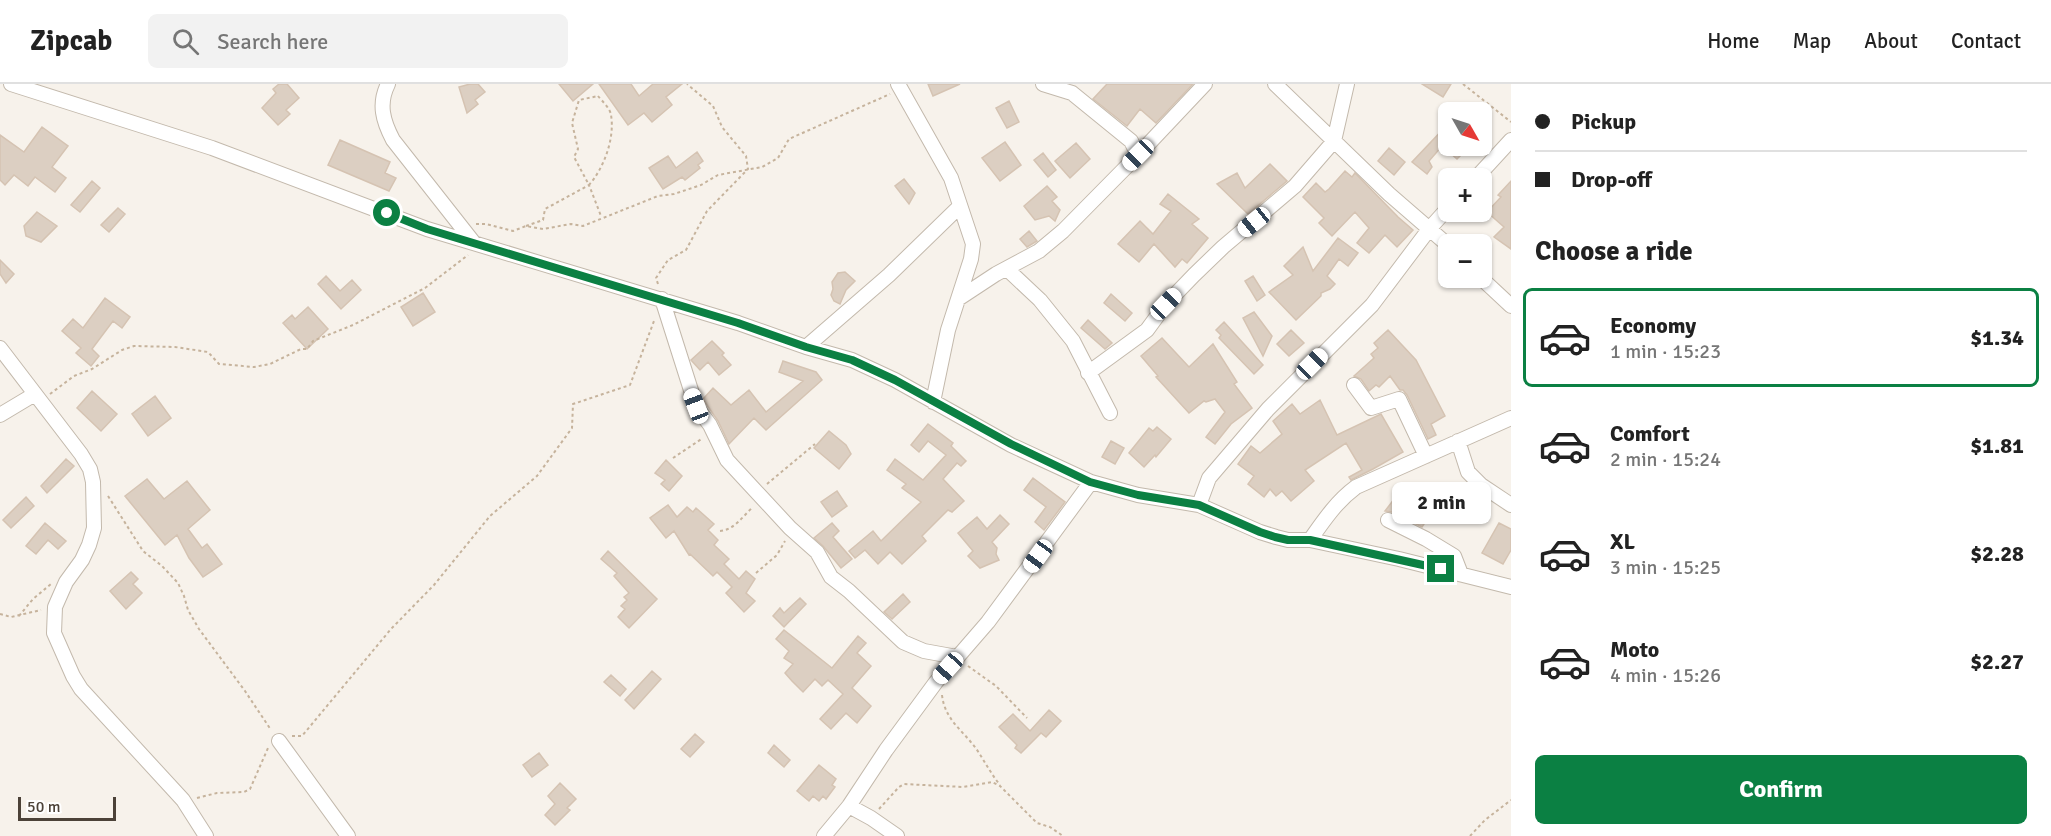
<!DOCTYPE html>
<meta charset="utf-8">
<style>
:root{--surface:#fff;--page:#f2f2f2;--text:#222;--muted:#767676;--line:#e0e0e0;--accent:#0b8043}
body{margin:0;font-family:Signika,sans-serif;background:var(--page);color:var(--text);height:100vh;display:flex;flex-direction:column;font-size:22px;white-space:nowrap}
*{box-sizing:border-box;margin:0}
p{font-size:20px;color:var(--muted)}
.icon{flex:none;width:33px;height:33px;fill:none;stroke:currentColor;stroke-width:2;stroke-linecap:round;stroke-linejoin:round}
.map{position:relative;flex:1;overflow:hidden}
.drawer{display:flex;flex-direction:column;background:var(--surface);width:540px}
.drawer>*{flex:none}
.top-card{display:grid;align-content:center;height:132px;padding:0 24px;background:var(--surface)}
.needle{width:39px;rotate:129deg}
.fabs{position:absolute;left:1438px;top:18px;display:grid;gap:12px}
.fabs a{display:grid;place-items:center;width:54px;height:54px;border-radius:9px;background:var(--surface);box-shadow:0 2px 4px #0004;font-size:30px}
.scale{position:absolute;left:18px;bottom:15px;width:98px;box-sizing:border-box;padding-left:6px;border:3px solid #4c4238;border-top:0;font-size:16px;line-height:21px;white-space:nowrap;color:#4c4238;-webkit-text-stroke:4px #fff;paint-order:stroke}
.end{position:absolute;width:27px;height:27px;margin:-14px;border:8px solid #0b8043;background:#fff;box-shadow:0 0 0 3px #fff}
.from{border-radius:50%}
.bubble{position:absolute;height:42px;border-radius:9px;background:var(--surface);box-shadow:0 2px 4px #0004;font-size:20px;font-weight:700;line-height:42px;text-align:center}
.car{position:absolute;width:18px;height:36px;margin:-18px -9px;border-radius:8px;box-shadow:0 0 4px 2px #0007;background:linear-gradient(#fff 24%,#345 0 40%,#fff 0 76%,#345 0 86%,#fff 0)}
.top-card b{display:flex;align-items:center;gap:21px;height:57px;font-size:22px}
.top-card b+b{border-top:2px solid var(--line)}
.top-card i{width:15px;height:15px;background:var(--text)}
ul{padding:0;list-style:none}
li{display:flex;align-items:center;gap:18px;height:99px;margin:0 12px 9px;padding:0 12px;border:3px solid transparent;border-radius:9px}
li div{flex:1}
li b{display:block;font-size:22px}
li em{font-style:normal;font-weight:700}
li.on{border-color:var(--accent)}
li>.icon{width:54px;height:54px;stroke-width:1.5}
h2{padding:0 24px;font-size:27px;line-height:72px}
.action{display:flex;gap:12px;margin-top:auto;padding:12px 24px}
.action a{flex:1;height:69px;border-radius:9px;background:var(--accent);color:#fff;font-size:24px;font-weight:700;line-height:69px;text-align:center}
header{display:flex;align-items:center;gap:36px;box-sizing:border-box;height:84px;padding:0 30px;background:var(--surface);border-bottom:2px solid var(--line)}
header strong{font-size:28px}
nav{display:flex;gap:33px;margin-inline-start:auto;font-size:21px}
.search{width:420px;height:54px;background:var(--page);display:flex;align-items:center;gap:15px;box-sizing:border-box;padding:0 21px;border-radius:9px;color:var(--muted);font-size:22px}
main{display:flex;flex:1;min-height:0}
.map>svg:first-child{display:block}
.building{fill:#dccfc2;stroke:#d5c3b2;stroke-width:1.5}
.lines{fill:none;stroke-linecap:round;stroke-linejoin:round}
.minor-casing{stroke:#c3b9ac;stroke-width:16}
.path{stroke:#c6b39c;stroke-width:2;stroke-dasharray:3 3;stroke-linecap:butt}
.minor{stroke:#fff;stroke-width:14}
.route{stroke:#0b8043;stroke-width:8}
</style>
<header>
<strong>Zipcab</strong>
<div class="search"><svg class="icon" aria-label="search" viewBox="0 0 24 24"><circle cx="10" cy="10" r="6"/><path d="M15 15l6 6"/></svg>Search here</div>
<nav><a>Home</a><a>Map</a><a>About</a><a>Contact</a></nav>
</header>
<main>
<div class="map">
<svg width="1511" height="752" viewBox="0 0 1511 752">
<rect width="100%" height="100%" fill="#f7f2eb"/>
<path class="building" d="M279 0H287L299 14 286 26 290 30 278 41 262 24 276 9 273 5Z
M470 0H478L485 8 475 16 478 20 467 29 459 3Z
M559 0H593L573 17Z
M599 0H631L639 12 653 0H682L666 13 672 21 652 38 644 29 628 41Z
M928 0H960L933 12Z
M1107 0H1193L1156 39 1140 25 1127 42 1093 15Z
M1422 0H1451L1443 13Z
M1009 17 1019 38 1007 44 996 24Z
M1449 39V62H1470L1457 75 1442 62 1429 77 1432 83 1427 90 1412 78Z
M42 43 68 62 52 83 66 94 55 108 35 93 28 102 14 91 5 101 0 96V51L24 68Z
M340 56 390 78 385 89 396 94 389 107 328 81Z
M1005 58 1021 81 1000 97 982 74Z
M1076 59 1090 75 1070 94 1055 77Z
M1389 64 1405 78 1394 91 1378 77Z
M697 68 703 77 698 81 700 84 685 96 682 93 663 105 649 84 668 72 676 84Z
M1043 69 1056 86 1048 93 1034 76Z
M1270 80 1287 97 1248 130 1217 100 1237 89 1245 104Z
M1345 87 1352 93 1355 89 1398 133 1413 146 1397 163 1385 151 1369 169 1357 159 1369 144 1355 128 1332 152 1319 139 1324 134 1303 113 1316 99 1325 108 1329 105Z
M904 95 915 109 909 120 895 102Z
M92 97 100 104 80 128 71 121Z
M1511 97V165L1494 153 1504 143 1487 128 1501 113 1498 111Z
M1047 102 1057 113 1052 117 1060 126 1055 137 1049 132 1035 136 1024 122Z
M1168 110 1199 135 1192 140 1208 154 1187 179 1182 175 1175 183 1154 160 1139 178 1118 160 1140 137 1153 150 1171 127 1160 120Z
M118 124 125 130 109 148 101 141Z
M37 128 57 142 41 158 26 152 24 142Z
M1029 147 1037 157 1027 163 1020 155Z
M1338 154 1358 169 1348 182 1339 175 1327 192 1335 200 1330 205 1321 209V212L1296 236 1269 208 1293 191 1284 182 1303 163 1313 187Z
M0 176 14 190 6 199 0 190Z
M845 188 855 197 846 206 840 220 834 217 831 211 833 205 832 198 838 189Z
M326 192 340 207 352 196 361 206 341 225 318 200Z
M1253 192 1265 211 1257 217 1245 197Z
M423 209 435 228 413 242 401 223Z
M1111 210 1132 229 1125 237 1104 219Z
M105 214 130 233 122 244 113 237 92 265 99 272 91 282 76 269 81 264 62 247 73 235 83 244Z
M308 223 328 245 307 265 283 239 292 231 295 235Z
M1254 228 1272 252 1263 272 1243 234Z
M1088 236 1112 259 1105 265 1081 244Z
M1224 238 1263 281 1254 290 1219 254 1221 251 1216 246Z
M1291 246 1304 259 1289 272 1277 260Z
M1388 246 1416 276 1445 332 1431 340 1436 351 1428 355 1407 311 1403 306H1400L1390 292 1379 303 1376 301 1369 307 1361 295 1354 292 1374 274 1371 270 1378 264 1374 259Z
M1162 254 1189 283 1213 260 1237 298 1234 300 1252 324 1231 340 1215 360 1206 353 1225 328 1215 315 1206 318 1204 317 1189 329 1156 293 1158 292 1141 272Z
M712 257 724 269 722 271 731 281 719 291 708 278 700 286 691 276Z
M783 277 816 288 822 296 766 346 754 334 729 360 718 337 703 315 713 304 731 321 749 306 766 328 803 297 779 288Z
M92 307 117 330 101 347 77 324Z
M155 312 171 334 148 352 132 330Z
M1320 316 1337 351 1381 330 1403 368 1373 385 1351 396 1349 393 1362 386 1346 359 1305 386 1314 397 1291 417 1282 407 1276 412 1270 405 1264 413 1248 400 1254 392 1238 380 1251 362 1260 369 1282 350 1273 337 1292 320 1300 330Z
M928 340 953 359 951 362 966 377 961 382 957 379 943 395 964 417 952 428 948 426 922 452 926 457 902 480 890 468 878 480 865 466 855 474 849 467 873 447 881 457 921 418 902 404 906 400 887 386 895 375 923 396 946 371 928 357 919 368 911 361Z
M1157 343 1171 355 1156 373 1155 371 1144 383 1129 369 1149 344 1153 347Z
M829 347 846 361 851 370 839 385 814 364Z
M1111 357 1124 364 1115 380 1102 373Z
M66 375 74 382 47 409 41 402Z
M666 376 682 392 669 407 661 400 665 396 655 389Z
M1033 394 1065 418 1044 446 1035 438 1046 423 1024 406Z
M147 395 164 415 187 397 210 426 188 445 202 464 207 460 222 480 203 493 189 474 177 451 165 461 125 412Z
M1401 406 1432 428 1422 443 1392 428 1385 427Z
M837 407 847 422 832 433 821 418Z
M26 413 34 422 11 444 3 436Z
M668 421 677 433 687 423 693 428 696 424 714 440 708 446 718 456 714 461 729 475 724 480 739 495 746 487 755 495 746 509 755 517 744 528 726 509 732 503 717 488 713 492 690 470 689 471 674 447 666 454 650 434Z
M1450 421 1461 430 1453 439 1443 431Z
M1000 431 1009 440 992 458 997 464 996 470 999 476 980 484 968 472 973 467 958 449 977 433 987 445Z
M45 439 66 457 58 465 48 456 36 470 26 462Z
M832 439 839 447 833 453 852 475 841 484 823 462 814 454Z
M1499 439 1511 445V466L1503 480 1482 469Z
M608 467 657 515 629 544 618 533 625 525 621 522 627 516 624 513 629 509 614 492 617 489 601 475Z
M131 488 138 495 133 500 142 509 126 525 110 507Z
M903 510 910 518 892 535 884 528Z
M800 514 806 520 784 543 773 532 780 524 784 529Z
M784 546 832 584 858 552 866 559 857 569 871 582 852 604 871 622 857 639 846 629 831 645 820 635 843 610 828 596 822 602 815 595 803 608 792 597 785 589 793 580 784 574 789 567 776 555Z
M652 587 661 595 634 625 625 616Z
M611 591 626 605 620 612 604 598Z
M1049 626 1061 637 1046 653 1041 649 1021 669 1015 664 1017 661 999 643 1013 630 1030 647Z
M695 650 704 658 690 673 681 665Z
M774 661 790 676 784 683 768 669Z
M539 669 548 681 532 693 523 681Z
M819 681 836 695 832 701 835 703 826 715 823 712 819 717 813 712 809 717 797 707Z
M560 699 576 715 567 724 570 726 555 741 545 731 555 720 548 712Z"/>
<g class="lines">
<g class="minor-casing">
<path id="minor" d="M11 0 212 64 427 145 738 239 806 263 852 276 895 296 1011 361 1091 398 1138 411 1199 421 1260 448 1276 453 1288 456H1310L1399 475 1511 503
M388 0C378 20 383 37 393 56L474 159
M898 0 951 94 973 160 971 175 948 246 933 318
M1043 0 1072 9 1131 57 1138 71
M1275 0 1389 110 1449 162
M1476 94 1511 56
M1008 186 1040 216 1073 257 1110 329
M1481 194 1511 222
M662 215 696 322 710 341 727 376 790 444 817 468 831 493 849 507 903 558 924 567 957 573
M958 215 996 190 1039 167 1063 147 1138 71 1205 0
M806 263 889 191 960 122
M0 264 81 370 90 385 93 398 94 444 89 461 82 476 66 498 55 523 54 549 73 592 81 605 183 716 206 752
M1088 289 1147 246 1166 220 1194 191 1223 163 1295 102 1334 57 1347 0
M1354 301 1371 324 1399 315 1426 372
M0 331 35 310
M1458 357 1468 388 1481 401 1511 421
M1199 421 1209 394 1268 325 1372 221 1430 144 1449 123
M1388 436 1426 455 1454 472 1461 490
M1310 456C1324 436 1337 417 1356 403L1511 334
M279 657 348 752
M849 722 871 734 897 752
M824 752 849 722 886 666 936 598 988 538 1091 398"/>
</g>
<path class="path" d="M1463 0 1511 38
M598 12C602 17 610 24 611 31 615 54 604 84 589 101L574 73 578 65 572 39 579 16Z
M476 140H486L513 147 526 142 543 145 571 140 583 142 658 112 674 110 701 101 718 91 762 83 778 74 789 55 890 10
M526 142 543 136 545 125 589 101 601 132
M658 200 656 194 668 176 686 166 707 127 748 85 746 72 722 43 713 22 687 0
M50 310 74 292 92 285 122 266 134 262 175 263 208 268 219 280 254 283 270 280 301 265H307L313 257 353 241 425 204 468 171
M673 374 703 354
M767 400 815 360
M108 412 143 467 162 482 178 499 184 512 188 526 199 545 245 607 271 646
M720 447C734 446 742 433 753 423
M756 489 777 471 785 457
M0 530 11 533 41 526
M19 532 33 515 51 500
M968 582 996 602 1027 634
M942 611C945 638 966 648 979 669 986 680 992 691 1000 701
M292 652H302L391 545 434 501 490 432 537 392 572 344 573 320 630 301 654 237
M197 714 217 709 244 708 250 705 268 664
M879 725 899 703 904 700 963 703 992 698 1000 702 1037 739 1050 743 1063 752
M1470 752 1485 736 1511 716"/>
<use href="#minor" class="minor"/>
</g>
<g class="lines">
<path class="route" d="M387 129 427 145 738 239 806 263 852 276 895 296 1011 360 1090 398 1138 411 1199 421 1260 448 1275 453 1288 456H1310L1441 485"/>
</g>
</svg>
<div class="fabs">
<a><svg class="needle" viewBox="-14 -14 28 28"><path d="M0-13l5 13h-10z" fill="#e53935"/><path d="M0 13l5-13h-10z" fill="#767676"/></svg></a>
<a>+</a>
<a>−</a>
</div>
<div class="scale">50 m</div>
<i class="end from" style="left:387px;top:129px"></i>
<i class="end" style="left:1441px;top:485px"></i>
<div class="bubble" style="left:1392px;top:398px;width:99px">2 min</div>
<i class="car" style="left:1138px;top:71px;rotate:225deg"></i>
<i class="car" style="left:1254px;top:138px;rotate:231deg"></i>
<i class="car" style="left:1166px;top:220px;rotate:44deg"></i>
<i class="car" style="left:1312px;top:280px;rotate:45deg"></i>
<i class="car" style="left:696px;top:322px;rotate:339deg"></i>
<i class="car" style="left:1038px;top:472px;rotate:216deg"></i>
<i class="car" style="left:948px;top:584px;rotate:222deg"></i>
</div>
<section class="drawer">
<div class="top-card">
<b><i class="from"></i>Pickup</b>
<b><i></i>Drop-off</b>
</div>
<h2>Choose a ride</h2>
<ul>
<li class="on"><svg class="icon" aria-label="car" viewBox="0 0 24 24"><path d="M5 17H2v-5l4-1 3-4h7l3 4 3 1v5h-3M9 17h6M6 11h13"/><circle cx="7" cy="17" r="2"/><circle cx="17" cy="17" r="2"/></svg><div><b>Economy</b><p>1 min · 15:23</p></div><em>$1.34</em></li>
<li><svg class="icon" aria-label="car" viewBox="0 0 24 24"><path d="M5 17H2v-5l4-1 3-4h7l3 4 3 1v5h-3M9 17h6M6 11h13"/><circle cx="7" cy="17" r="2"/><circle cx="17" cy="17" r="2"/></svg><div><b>Comfort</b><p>2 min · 15:24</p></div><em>$1.81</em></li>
<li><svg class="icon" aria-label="car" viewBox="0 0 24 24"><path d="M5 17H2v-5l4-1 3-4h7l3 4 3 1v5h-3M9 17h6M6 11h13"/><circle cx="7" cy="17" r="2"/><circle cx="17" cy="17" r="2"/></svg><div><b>XL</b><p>3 min · 15:25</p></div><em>$2.28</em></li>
<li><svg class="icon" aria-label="car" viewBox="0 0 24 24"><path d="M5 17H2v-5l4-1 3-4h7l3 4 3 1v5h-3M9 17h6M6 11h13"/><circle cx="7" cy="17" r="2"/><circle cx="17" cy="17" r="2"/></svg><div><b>Moto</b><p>4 min · 15:26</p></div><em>$2.27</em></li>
</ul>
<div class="action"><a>Confirm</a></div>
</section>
</main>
